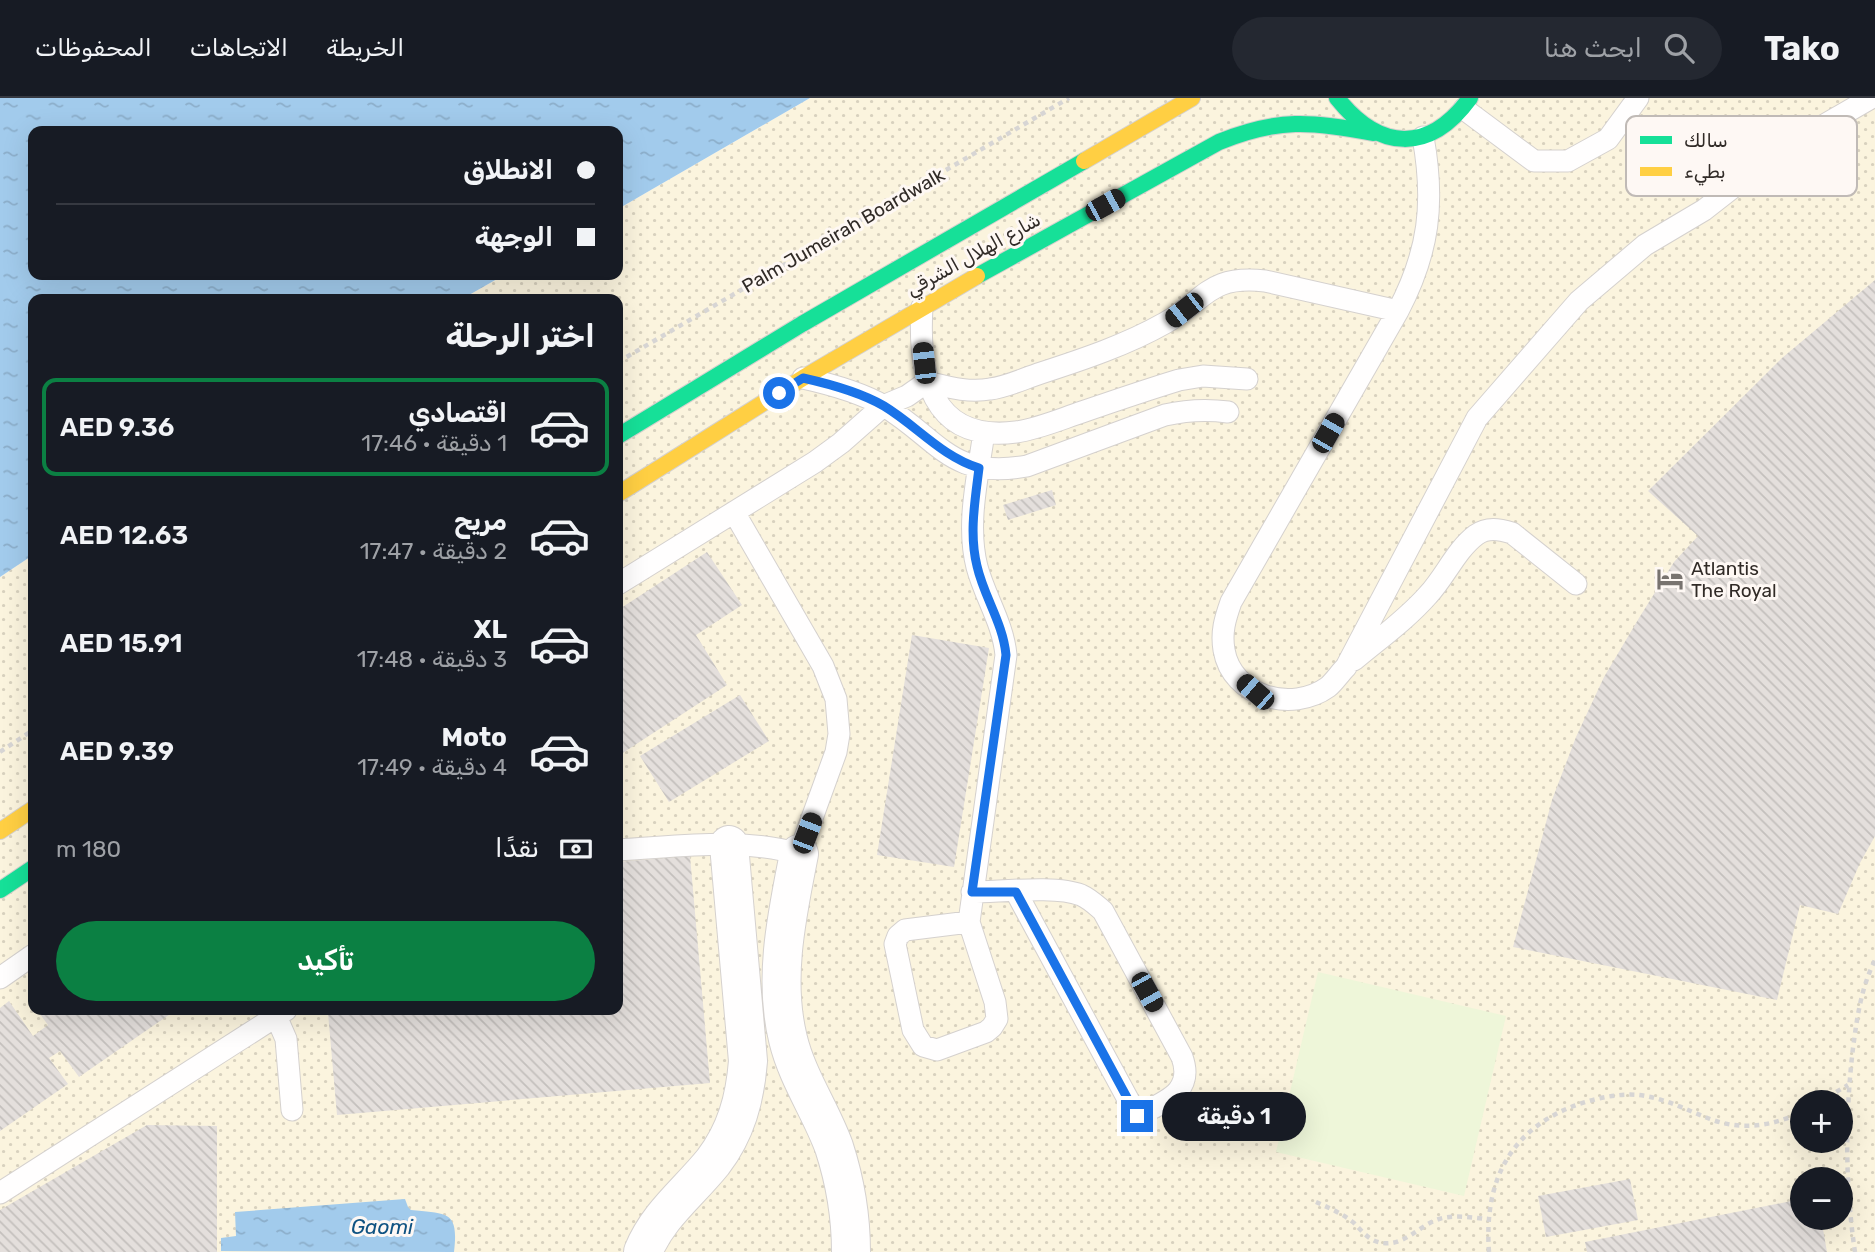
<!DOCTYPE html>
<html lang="ar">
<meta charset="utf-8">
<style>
:root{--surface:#171b24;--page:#242831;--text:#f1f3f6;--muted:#9ea1a6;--line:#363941;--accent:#0b8043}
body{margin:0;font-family:Rubik,"Noto Naskh Arabic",sans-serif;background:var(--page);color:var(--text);direction:rtl;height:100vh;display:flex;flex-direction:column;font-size:26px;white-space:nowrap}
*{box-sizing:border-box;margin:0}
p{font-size:23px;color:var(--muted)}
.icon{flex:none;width:38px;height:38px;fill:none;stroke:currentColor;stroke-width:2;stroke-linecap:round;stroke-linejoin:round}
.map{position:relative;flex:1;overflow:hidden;direction:ltr}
.side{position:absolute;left:28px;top:196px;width:595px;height:721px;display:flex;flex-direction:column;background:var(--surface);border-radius:14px;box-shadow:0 7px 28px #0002;direction:rtl}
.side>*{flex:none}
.top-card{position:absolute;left:28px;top:28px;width:595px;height:154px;border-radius:14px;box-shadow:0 7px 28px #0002;direction:rtl;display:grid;align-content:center;height:154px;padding:0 28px;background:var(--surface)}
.buttons{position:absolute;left:1790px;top:992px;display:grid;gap:14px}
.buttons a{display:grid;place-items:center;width:63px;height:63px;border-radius:50%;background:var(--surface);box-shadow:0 7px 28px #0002;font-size:35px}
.end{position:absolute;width:32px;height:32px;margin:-16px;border:9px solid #1a73e8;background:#fff;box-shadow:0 0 0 4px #fff}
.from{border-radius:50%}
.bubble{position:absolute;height:49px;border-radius:24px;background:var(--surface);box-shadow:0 7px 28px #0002;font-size:23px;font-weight:600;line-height:49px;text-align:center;direction:rtl}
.car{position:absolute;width:21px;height:42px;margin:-21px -10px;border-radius:9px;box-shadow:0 0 5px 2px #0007;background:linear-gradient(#222 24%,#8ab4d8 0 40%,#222 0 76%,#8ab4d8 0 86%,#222 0)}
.top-card b{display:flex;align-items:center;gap:24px;height:66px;font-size:26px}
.top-card b+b{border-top:2px solid var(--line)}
.top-card i{width:18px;height:18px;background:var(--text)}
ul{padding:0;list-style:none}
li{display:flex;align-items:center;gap:21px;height:98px;margin:0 14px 10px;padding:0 14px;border:4px solid transparent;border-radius:14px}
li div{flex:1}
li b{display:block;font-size:26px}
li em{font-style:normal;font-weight:600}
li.selected{border-color:var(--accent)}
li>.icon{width:63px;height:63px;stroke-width:1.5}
h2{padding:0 28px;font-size:32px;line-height:84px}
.pay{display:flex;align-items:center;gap:18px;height:77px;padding:0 28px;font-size:26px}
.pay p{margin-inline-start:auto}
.action{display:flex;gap:14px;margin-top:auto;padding:14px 28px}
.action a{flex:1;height:80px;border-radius:42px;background:var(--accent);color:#fff;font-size:28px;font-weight:600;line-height:80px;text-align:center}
header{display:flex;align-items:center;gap:42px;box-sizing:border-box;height:98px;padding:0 35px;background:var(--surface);border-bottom:2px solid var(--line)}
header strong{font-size:33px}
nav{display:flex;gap:38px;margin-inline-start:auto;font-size:24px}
.search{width:490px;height:63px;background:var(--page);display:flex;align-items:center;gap:18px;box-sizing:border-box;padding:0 24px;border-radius:38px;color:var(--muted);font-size:26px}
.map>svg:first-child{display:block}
.sand{fill:url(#sand-dots);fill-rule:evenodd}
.park{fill:#eef6d9}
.water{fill:url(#water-ripples)}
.building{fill:url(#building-back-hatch)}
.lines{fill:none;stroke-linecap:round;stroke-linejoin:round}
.lane-casing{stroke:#d5d1ce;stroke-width:23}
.street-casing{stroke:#d5d1ce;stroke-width:40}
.fast-casing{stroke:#d5d1ce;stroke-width:18}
.slow-casing{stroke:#d5d1ce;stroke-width:18}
.path{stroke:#d7d5d4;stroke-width:4.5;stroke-dasharray:5 5;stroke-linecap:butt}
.lane{stroke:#fffefe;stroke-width:21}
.street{stroke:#fffefe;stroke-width:38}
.fast{stroke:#16e098;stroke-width:16}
.slow{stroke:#ffcf43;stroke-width:16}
.route{stroke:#1a73e8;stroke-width:9}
.labels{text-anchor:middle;stroke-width:6;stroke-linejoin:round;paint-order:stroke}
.street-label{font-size:19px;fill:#312b27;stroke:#fef8f4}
.poi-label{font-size:19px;fill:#312b27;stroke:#fef8f4;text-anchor:start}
.water-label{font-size:21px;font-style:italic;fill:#105382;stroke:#fef8f4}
.key{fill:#fef8f4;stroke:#c0bab6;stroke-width:2}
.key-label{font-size:19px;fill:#312b27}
</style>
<header>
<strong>Tako</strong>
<div class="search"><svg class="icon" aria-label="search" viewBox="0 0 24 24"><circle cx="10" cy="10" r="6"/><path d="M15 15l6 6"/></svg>ابحث هنا</div>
<nav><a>الخريطة</a><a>الاتجاهات</a><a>المحفوظات</a></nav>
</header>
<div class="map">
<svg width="1875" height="1154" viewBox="0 0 1875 1154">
<defs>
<pattern id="sand-dots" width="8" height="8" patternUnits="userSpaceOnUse" patternTransform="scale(1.75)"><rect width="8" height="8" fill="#fbf4de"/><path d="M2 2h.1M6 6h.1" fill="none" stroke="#d8d1be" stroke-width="1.8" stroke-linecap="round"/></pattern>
<pattern id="water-ripples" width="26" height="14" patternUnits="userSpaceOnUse" patternTransform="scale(1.75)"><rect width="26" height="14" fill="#a2cbec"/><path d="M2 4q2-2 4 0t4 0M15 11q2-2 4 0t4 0" fill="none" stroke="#8caeca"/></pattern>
<pattern id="building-back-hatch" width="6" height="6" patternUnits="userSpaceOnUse" patternTransform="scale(1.75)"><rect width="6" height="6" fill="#e4dfdc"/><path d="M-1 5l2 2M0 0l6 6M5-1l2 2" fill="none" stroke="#c4c0bd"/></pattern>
</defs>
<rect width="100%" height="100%" fill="#fcf9f6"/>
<path class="sand" d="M810 0H1875V1154H0V479L33 457V912H618V201H462L504 177H618V111ZM1802 1004H1841V1043H1802ZM1802 1082H1841V1120H1802Z"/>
<path class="park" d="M1318 874 1506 918 1464 1098 1276 1054Z"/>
<path class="water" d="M0 0H810L618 111V33H33V177H504L462 201H33V457L0 479Z
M405 1101 408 1109 411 1112C447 1116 459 1112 454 1154L221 1153V1140L236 1138 235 1114Z"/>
<path class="building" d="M1875 182V738L1860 765 1838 816 1800 807 1777 902 1513 849 1552 702 1576 639 1604 579 1639 520 1674 464 1698 438 1648 393 1782 260Z
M1052 392 1056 407 1008 422 1003 407Z
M707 454 742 507 696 537 727 587 618 658V512Z
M912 537 989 550 954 769 877 757Z
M740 597 769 643 669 704 640 658Z
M690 758 710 985 337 1017 328 915 365 912H618V764Z
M9 903 33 938 48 927 37 912H176L79 979 60 953 49 960 68 986 0 1033V910Z
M147 1027 217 1028V1154H0V1112Z
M1630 1081 1638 1122 1546 1139 1538 1098Z
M1802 1101V1120H1821L1827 1154H1587L1585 1144Z"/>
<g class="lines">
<g class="lane-casing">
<path id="lane" d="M1464 11 1534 63H1568L1608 41 1638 0
M1423 39C1435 105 1429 154 1398 213L1231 504C1225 521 1221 534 1224 552 1232 599 1292 615 1328 589 1334 584 1340 575 1346 569L1477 320 1579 203 1645 147 1704 112 1781 52 1871 0
M922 209C918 275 930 345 1016 334 1038 331 1061 321 1082 314 1114 303 1146 292 1179 282L1203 278 1247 281
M803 280C830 286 860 294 884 308 940 342 951 382 1027 368L1165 317C1187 312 1206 311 1228 314
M618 486 815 364 841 345 883 308 907 298 927 284C948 289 969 295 990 291 1007 289 1025 280 1041 275 1084 261 1126 247 1165 225 1207 201 1208 177 1265 183L1398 213
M1354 562C1379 541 1406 522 1428 497 1445 479 1456 452 1476 437 1487 429 1499 431 1512 435L1576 486
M618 752C678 749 741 739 799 756L836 654 839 636 836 601 823 568 734 414
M972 794C999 794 1057 787 1081 797 1090 801 1096 807 1103 813L1182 959C1195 995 1163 1004 1137 1018L1016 794
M969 824 905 832 898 838 895 846 913 932 923 948 937 952 986 934 992 929 997 921 995 904 969 824 1006 557C1003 525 985 499 977 469 966 426 978 378 984 334
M0 880 33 857
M276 918 286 941 292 1012
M0 1095 286 912"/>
</g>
<g class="street-casing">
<path id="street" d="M799 756C787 817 773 880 788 941 797 979 821 1013 834 1049 845 1083 851 1119 851 1154
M643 1154C658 1117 688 1095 713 1064 736 1034 745 1001 748 963L729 747"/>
</g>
<g class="fast-casing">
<path id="fast" d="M1337 0C1379 53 1429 56 1470 0
M977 178 1219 44C1278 20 1312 23 1373 35
M618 338 802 226 1084 63
M0 792 33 770"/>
</g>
<g class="slow-casing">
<path id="slow" d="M1084 63 1192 0
M618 396 803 280 977 178
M0 733 33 711"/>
</g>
<path class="path" d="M618 264 1069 0
M0 654 33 632
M1819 1004 1848 987
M1316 1104C1329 1110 1342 1115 1354 1125 1360 1131 1366 1139 1375 1143 1401 1153 1417 1128 1439 1121 1455 1116 1473 1120 1488 1121
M1489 1154C1484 1087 1507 1035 1571 1009 1592 1001 1617 995 1639 997 1664 1000 1687 1012 1710 1021 1741 1033 1773 1028 1802 1014
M1855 1154C1845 1087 1845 1018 1853 950 1857 920 1861 890 1875 862"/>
<use href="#lane" class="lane"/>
<use href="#street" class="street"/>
<use href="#fast" class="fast"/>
<use href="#slow" class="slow"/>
</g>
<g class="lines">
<path class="route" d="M779 295 803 280C830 286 860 294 884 308 917 328 941 358 979 370 975 403 969 436 977 468 984 499 1003 525 1006 557L972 794H1016L1137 1018"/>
</g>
<defs>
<g id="hotel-bare" transform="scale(2.1)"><path d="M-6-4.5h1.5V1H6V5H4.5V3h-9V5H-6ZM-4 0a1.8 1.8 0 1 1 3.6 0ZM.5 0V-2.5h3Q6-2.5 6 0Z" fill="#78736f" stroke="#fef8f4" stroke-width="2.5" paint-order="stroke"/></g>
</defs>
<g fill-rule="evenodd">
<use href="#hotel-bare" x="1670" y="481"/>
</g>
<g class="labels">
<g class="street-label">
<text transform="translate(843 132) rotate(-30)" y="7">Palm Jumeirah Boardwalk</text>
<text transform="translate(973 156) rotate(-29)" y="7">شارع الهلال الشرقي</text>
</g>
<g class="poi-label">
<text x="1691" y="477">Atlantis<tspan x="1691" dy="22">The Royal</tspan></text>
</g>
<g class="water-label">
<text x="382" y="1136">Gaomi</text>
</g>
</g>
<rect x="1626" y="18" width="231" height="80" rx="10" class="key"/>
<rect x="1640" y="38" width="32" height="8" fill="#16e098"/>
<rect x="1640" y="69" width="32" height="9" fill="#ffcf43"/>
<g class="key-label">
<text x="1684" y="49">سالك</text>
<text x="1684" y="80">بطيء</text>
</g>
</svg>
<div class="buttons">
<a>+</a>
<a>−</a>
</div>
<i class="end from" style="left:779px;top:295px"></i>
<i class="end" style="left:1137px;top:1018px"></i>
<div class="bubble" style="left:1162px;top:994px;width:144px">1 دقيقة</div>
<i class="car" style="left:1105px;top:107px;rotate:61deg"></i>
<i class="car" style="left:1184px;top:212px;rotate:232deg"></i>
<i class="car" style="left:924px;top:265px;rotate:354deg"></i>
<i class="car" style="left:1328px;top:335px;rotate:30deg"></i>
<i class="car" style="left:1255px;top:594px;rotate:311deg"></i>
<i class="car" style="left:807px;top:735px;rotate:21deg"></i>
<i class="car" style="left:1147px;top:894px;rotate:151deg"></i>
<div class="top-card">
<b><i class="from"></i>الانطلاق</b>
<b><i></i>الوجهة</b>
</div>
<section class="side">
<h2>اختر الرحلة</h2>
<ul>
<li class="selected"><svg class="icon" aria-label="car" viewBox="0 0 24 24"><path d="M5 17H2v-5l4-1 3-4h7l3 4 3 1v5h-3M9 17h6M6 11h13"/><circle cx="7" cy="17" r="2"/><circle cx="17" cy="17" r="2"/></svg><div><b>اقتصادي</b><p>1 دقيقة · 17:46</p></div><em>AED 9.36</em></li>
<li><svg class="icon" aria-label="car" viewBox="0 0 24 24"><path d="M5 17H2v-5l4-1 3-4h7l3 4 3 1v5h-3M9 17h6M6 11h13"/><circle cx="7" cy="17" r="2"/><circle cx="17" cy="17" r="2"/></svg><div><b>مريح</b><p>2 دقيقة · 17:47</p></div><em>AED 12.63</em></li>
<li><svg class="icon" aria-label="car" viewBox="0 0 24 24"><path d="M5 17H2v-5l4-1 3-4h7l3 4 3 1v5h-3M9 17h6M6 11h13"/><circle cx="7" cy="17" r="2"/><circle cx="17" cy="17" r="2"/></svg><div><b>XL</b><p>3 دقيقة · 17:48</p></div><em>AED 15.91</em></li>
<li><svg class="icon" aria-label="car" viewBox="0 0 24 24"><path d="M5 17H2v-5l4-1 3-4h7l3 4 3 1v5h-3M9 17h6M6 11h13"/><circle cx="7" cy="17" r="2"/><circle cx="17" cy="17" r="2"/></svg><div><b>Moto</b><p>4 دقيقة · 17:49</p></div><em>AED 9.39</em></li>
</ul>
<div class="pay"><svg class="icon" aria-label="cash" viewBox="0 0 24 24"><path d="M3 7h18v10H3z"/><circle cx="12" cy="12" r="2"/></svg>نقدًا<p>180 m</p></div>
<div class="action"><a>تأكيد</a></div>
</section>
</div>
